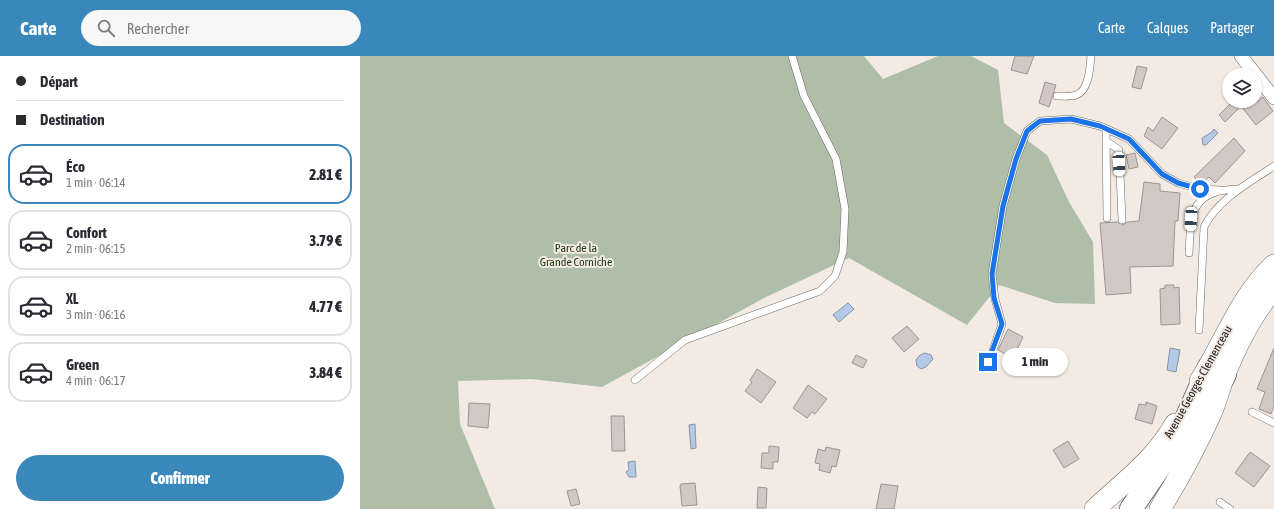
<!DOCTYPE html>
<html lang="fr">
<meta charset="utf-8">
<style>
:root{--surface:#fff;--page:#f7f7f7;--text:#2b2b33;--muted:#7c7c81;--line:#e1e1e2;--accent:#3a88ba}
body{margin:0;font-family:"Asap Condensed",sans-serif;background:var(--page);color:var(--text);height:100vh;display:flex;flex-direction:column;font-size:15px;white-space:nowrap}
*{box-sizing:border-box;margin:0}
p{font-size:13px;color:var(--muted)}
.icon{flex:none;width:22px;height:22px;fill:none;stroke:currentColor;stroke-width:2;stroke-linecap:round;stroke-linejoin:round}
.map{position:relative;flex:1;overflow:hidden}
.sheet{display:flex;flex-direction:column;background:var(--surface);width:360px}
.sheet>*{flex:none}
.hud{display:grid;align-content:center;height:88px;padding:0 16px;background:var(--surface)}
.tools{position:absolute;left:862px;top:12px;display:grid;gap:8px}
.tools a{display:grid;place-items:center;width:40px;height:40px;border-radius:50%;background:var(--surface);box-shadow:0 1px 3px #0004;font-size:20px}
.end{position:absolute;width:18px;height:18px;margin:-9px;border:5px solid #1a73e8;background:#fff;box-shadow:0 0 0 2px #fff}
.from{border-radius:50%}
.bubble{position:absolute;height:28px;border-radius:14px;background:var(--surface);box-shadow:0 1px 3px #0004;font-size:13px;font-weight:800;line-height:28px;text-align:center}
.car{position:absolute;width:12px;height:24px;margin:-12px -6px;border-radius:5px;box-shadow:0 0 3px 1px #0007;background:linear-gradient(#fff 24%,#345 0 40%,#fff 0 76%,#345 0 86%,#fff 0)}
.hud b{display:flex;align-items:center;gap:14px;height:38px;font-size:15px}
.hud b+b{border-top:1px solid var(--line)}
.hud i{width:10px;height:10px;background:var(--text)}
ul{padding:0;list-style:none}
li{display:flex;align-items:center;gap:12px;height:60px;margin:0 8px 6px;padding:0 8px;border:2px solid var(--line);border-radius:16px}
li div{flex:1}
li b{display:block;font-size:15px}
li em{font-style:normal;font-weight:800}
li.active{border-color:var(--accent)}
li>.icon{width:36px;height:36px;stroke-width:1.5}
.button{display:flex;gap:8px;margin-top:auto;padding:8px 16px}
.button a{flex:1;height:46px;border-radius:24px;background:var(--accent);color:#fff;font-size:16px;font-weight:800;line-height:46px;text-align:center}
header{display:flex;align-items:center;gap:24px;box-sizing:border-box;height:56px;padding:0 20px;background:var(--accent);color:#fff}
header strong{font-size:19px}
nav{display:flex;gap:22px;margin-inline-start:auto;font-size:14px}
.search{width:280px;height:36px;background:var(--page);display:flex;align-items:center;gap:10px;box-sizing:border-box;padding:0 14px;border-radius:22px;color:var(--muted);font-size:15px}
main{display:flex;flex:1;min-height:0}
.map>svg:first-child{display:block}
.green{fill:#aebea9}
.water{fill:#b4c9e6;stroke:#8795a9}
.building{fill:#d2c7c4;stroke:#9e9491}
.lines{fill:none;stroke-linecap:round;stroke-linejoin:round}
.service-casing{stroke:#6f6963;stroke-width:8}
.minor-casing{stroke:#6f6963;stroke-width:14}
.primary-casing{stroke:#6f6963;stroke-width:22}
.motorway-casing{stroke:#6f6963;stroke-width:24}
.service{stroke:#fff;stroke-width:7}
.minor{stroke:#fff;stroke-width:13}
.primary{stroke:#fff;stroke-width:21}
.motorway{stroke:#fff;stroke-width:22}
.route{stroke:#1a73e8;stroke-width:5}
.labels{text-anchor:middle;stroke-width:4;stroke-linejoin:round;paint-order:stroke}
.park-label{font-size:12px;fill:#1a380e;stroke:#f2eae3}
.street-label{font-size:12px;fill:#1f1c1a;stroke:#f2eae3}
</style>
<header>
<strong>Carte</strong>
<div class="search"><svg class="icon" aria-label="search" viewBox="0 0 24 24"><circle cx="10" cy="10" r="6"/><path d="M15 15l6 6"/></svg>Rechercher</div>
<nav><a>Carte</a><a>Calques</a><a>Partager</a></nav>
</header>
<main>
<section class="sheet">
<div class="hud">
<b><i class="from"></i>Départ</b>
<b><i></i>Destination</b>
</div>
<ul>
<li class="active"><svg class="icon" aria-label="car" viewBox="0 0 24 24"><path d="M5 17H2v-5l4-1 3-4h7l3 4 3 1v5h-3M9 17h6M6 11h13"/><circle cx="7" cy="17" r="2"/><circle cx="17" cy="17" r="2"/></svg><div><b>Éco</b><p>1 min · 06:14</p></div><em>2.81 €</em></li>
<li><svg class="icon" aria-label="car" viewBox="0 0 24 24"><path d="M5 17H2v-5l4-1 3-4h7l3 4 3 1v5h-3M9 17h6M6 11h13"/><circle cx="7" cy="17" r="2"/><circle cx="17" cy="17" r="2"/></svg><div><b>Confort</b><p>2 min · 06:15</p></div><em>3.79 €</em></li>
<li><svg class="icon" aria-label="car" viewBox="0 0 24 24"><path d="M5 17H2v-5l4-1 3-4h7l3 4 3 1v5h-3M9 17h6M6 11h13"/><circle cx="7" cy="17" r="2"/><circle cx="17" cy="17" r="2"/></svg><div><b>XL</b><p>3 min · 06:16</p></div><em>4.77 €</em></li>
<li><svg class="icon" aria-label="car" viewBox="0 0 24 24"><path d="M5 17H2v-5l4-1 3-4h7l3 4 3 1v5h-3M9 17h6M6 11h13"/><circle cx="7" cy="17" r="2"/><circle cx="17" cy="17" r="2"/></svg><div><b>Green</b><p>4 min · 06:17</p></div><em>3.84 €</em></li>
</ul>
<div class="button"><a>Confirmer</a></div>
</section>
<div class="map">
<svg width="914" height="453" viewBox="0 0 914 453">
<rect width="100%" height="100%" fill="#f2eae3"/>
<path class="green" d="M0 0H504L523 23 578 0H611L638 14 644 67 687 99 709 146 733 186 735 248 695 247 639 229 607 269 489 202 406 241 242 331 171 323 98 325 100 368 135 453H0Z"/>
<path class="water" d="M854 73 858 77 846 89H843L842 82 852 76Z
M488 247 494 253 479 266 473 259Z
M810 292 820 294 816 316 807 314Z
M565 297 571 299 573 303 566 311 561 313 557 310 556 304 560 299Z
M335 368 336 392 331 393 329 369Z
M275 405 276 421H269L266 416 269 414 268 406Z"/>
<path class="building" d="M655 0H674L667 18 651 14Z
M777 10 787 12 781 33 772 31Z
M685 26 696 29 689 51 679 47Z
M903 41 913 55 896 69 881 50 865 66 859 59 873 45H898Z
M802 61 818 72 802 93 784 80 788 71 793 75Z
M874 82 885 95 855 127 849 121 841 128 834 121Z
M775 97 778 111 769 113 766 99Z
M784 126 800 128V135L820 137 818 165H815L813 210 770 211 771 237 746 239 740 167 758 166 763 169 767 166 779 165Z
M805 229H814V232L819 231 820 268 801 269 800 233 805 232Z
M547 270 559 283 544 296 532 282Z
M648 273 663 281 653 302 638 294Z
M914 292V350L911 358 899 353 905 336 897 333Z
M496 299 507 304 503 312 492 307Z
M397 313 416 326 401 347 385 335 392 326 390 324Z
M448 329 467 343 455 358 452 356 447 362 433 352Z
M786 346 797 350 792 368 775 363 779 348 786 349Z
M109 347 130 348 128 372 108 370Z
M251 360H264L265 395H252Z
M708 385 719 403 704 412 693 394Z
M409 390 419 391 418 406H413V413L401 412 402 397H409Z
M466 391 480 394 476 411 472 410 470 417 459 414 460 408 455 407 458 393 465 395Z
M890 396 910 410 894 431 875 417Z
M335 427 337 449 322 450 320 430 321 428Z
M521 428 538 430 534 453H516Z
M398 431 407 432 406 452H397Z
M216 433 220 448 211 450 207 435Z"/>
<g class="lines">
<g class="service-casing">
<path id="service" d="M697 40C702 40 711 41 716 39 729 35 730 11 731 0
M746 73 747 162
M746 85 759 94 762 164
M829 197C831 158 830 134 878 133
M839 274 844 171C858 143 889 127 914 110
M629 306 642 268 635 243 632 218 643 150 656 103 667 75 680 65 711 63 740 70 769 83 802 118 818 127 840 133 860 134
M275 324 325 284 460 235 475 220 483 196 485 153 476 103 444 40 432 0
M892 356 914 367
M860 446 870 453"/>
</g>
<g class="minor-casing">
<path id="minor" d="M881 0 914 42"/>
</g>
<g class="primary-casing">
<path id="primary" d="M840 325C865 286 879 242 914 209
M735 453C764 426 796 403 815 368
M800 453C819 422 837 389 852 355 857 343 860 330 865 318 877 288 892 257 914 233"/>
</g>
<g class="motorway-casing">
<path id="motorway" d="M842 361 865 318
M771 453 814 390 849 311"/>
</g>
<use href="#service" class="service"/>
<use href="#minor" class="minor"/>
<use href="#primary" class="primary"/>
<use href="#motorway" class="motorway"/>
</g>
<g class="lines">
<path class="route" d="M628 306 642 268 634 242 632 218 643 150 656 103 667 75 680 65 711 63 740 70 769 83 802 118 818 127 840 133"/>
</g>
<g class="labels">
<g class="park-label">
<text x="216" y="196">Parc de la<tspan x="216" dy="14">Grande Corniche</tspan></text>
</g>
<g class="street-label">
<text transform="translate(838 326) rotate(-61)" y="4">Avenue Georges Clemenceau</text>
</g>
</g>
</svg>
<div class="tools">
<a><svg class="icon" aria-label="layers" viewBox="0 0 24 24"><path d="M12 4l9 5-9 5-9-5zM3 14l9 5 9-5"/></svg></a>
</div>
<i class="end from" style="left:840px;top:133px"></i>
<i class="end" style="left:628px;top:306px"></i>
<div class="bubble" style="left:642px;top:292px;width:66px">1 min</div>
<i class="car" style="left:759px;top:108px;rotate:177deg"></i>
<i class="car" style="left:831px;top:163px;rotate:183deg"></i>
</div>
</main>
